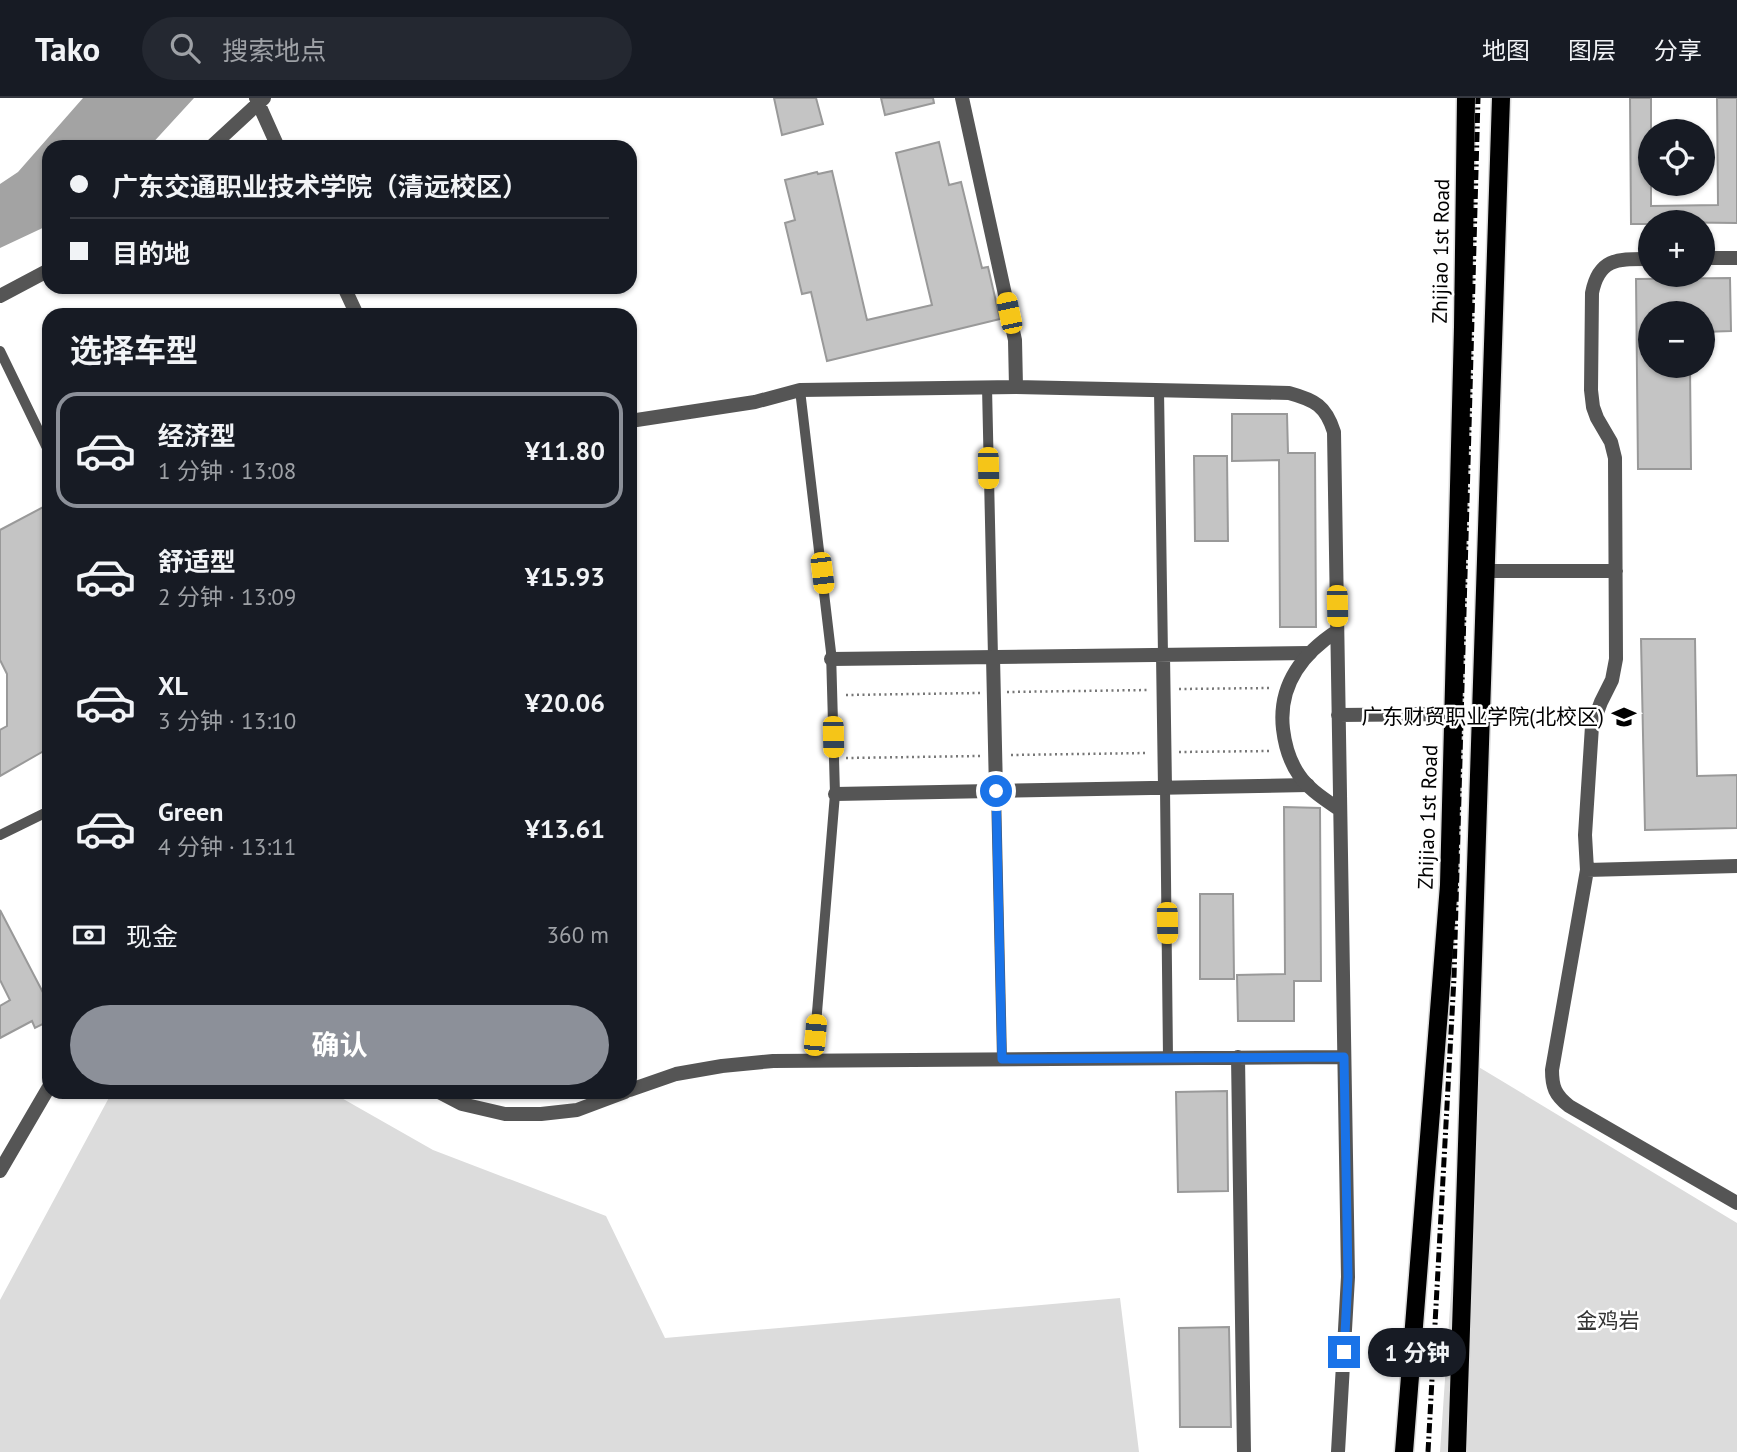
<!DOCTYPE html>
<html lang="zh">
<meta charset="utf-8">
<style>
:root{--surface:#171b24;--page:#242831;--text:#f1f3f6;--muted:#9ea1a6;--line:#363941;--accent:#8c9099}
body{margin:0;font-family:"PT Sans","Noto Sans SC",sans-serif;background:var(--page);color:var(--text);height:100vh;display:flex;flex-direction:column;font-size:26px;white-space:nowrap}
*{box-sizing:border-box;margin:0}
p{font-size:23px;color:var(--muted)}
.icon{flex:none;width:38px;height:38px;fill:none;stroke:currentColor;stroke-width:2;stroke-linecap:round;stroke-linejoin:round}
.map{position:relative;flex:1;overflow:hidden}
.side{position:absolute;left:42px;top:210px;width:595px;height:791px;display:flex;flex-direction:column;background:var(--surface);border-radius:21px;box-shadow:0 2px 5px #0004}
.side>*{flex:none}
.banner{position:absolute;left:42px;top:42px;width:595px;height:154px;border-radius:21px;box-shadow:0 2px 5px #0004;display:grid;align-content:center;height:154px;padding:0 28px;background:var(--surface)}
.buttons{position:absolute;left:1638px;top:21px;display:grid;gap:14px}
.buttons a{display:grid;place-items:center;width:77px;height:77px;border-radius:50%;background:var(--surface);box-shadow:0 2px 5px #0004;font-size:35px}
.end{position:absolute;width:32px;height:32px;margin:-16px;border:9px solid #1a73e8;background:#fff;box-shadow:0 0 0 4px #fff}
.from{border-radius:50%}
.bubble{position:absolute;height:49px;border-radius:24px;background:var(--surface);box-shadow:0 2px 5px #0004;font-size:23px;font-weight:700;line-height:49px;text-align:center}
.car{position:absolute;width:21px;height:42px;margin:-21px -10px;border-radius:9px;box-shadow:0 0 5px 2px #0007;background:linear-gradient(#f5c518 24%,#345 0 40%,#f5c518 0 76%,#345 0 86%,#f5c518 0)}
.banner b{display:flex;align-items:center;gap:24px;height:66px;font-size:26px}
.banner b+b{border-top:2px solid var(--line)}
.banner i{width:18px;height:18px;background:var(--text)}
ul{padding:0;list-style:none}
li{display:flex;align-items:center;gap:21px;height:116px;margin:0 14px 10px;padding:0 14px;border:4px solid transparent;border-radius:21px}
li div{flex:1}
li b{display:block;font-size:26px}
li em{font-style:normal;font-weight:700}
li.active{border-color:var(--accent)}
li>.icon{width:63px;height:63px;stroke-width:1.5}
h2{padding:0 28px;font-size:32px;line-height:84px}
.pay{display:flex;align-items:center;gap:18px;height:77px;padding:0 28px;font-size:26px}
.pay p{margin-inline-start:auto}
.button{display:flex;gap:14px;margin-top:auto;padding:14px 28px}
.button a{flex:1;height:80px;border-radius:42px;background:var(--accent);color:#fff;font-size:28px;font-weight:700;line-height:80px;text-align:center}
header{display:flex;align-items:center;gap:42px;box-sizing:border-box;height:98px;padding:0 35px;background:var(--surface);border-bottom:2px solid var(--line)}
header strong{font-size:33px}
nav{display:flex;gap:38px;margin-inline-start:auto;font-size:24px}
.search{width:490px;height:63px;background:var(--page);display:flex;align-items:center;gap:18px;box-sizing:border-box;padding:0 24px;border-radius:38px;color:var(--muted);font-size:26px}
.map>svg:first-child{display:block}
.green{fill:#dcdcdc}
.water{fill:#a3a3a3}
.building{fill:#c4c4c4;stroke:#999;stroke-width:2}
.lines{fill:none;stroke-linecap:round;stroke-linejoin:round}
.primary-casing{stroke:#dbdbdb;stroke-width:21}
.path{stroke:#777;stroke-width:2.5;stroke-dasharray:2 3.5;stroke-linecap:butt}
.service{stroke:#555;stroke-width:10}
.pedestrian{stroke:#555;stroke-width:14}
.minor{stroke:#555;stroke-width:14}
.primary{stroke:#000;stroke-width:18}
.rail{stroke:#000;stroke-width:5;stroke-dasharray:10 3.5 2 3.5;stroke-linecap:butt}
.route{stroke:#1a73e8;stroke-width:9}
.labels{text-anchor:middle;stroke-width:5;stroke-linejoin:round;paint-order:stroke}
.street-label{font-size:21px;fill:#000;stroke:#fff}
.poi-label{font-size:21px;fill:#000;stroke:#fff;text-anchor:end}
.park-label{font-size:21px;fill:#333;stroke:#fff}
</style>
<header>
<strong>Tako</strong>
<div class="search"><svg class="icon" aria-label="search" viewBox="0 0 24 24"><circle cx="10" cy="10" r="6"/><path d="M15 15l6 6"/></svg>搜索地点</div>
<nav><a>地图</a><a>图层</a><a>分享</a></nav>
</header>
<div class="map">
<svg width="1737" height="1354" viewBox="0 0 1737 1354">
<rect width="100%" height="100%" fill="#fff"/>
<path class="green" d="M1467 962 1737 1125V1354H1440Z
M112 994H331L433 1052 606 1118 665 1240 1120 1200 1139 1354H0V1202Z"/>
<path class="water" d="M83 0H194L149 49H49V127L0 150V86L18 74Z"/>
<path class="building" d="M774 0H816L823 26 782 37Z
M881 0H933L934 5 885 17Z
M1630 0H1651V108L1718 107 1717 0H1737V125L1650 124V126H1631Z
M939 44 949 87 961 84 982 170 988 169 1000 221 827 263 811 194 802 196 785 125 795 122 785 82 817 74 818 76 832 73 867 222 932 207 896 55Z
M1730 180 1731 233 1703 234V215H1650V268H1690L1691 371H1638L1636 181Z
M1232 316H1287L1288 355H1315L1316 529H1280L1279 362 1232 363Z
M1194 358H1227L1228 443H1195Z
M49 406V650L0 678V632L7 628V576L0 562V432Z
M1641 541H1695L1697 678 1737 677V730L1645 732Z
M1284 709 1320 710 1321 883H1294V923H1238L1237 877 1285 876Z
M1200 796H1233L1234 881H1200Z
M0 812 49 906V923L35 930 32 923 0 940V908L10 902 0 882Z
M1227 993 1228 1093 1178 1094 1176 994Z
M1229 1229 1231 1329H1180L1179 1230Z"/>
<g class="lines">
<g class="primary-casing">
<path id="primary" d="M1404 1354 1449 787 1463 229 1466 0
M1457 1354 1501 0"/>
</g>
<path class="path" d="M1179 591 1270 590
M1007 594 1148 592
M846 597 980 595
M1179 654 1270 653
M1011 657 1148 655
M846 660 980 658"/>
<path class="service" d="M0 253 49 354
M987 289 993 559
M800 292 831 554 835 696 813 963
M1159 292 1163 557
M1165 690 1168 960
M996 693 1002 961
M0 737 49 713"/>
<path class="pedestrian" d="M1163 557 1165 690
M993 559 996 693
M831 561 1310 555
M835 696 1308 687"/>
<path class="minor" d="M256 0 278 49
M962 0 1015 242 1016 289
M211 49 264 0
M1703 160H1737
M1650 161C1619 161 1599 159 1592 195L1591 292 1593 309 1597 320 1611 344 1615 360 1616 561 1612 582 1601 604 1592 628 1585 737 1587 772 1552 972C1552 989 1555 997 1569 1008L1737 1105
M344 189 357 217
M0 198 49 172
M630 323 755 304 800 292 1016 289 1289 295C1315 302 1326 308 1334 334L1348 1179 1338 1354
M1486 473H1616
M1337 533C1302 556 1278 587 1283 631 1285 648 1290 664 1299 677 1309 692 1326 702 1340 712
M1338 617 1454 616
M1587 772 1737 768
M1238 959 1244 1354
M630 992 676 976 722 968 773 963 1344 959
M439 994 462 1006 505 1016H541L577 1012 625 994
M0 1073 49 989"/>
<use href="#primary" class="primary"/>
<path class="rail" d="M1428 1354 1454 880 1478 0"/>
</g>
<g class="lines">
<path class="route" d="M996 693 1002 961 1344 959 1348 1179 1344 1254"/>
</g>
<defs>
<g id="university-bare" transform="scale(1.89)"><path d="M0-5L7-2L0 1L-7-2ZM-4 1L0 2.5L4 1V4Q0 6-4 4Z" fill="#000" stroke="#fff" stroke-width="2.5" paint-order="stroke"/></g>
</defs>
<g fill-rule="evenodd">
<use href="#university-bare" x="1624" y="619"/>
</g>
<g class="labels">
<g class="street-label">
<text transform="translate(1441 153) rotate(-89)" y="7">Zhijiao 1st Road</text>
<text transform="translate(1428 719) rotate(-88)" y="7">Zhijiao 1st Road</text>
</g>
<g class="poi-label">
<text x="1604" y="626">广东财贸职业学院(北校区)</text>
</g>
<g class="park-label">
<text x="1608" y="1230">金鸡岩</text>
</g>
</g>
</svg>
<div class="buttons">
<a><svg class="icon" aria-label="locate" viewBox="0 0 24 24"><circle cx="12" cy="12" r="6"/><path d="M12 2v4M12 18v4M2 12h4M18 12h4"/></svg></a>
<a>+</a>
<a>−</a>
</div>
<i class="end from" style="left:996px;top:693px"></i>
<i class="end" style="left:1344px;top:1254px"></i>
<div class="bubble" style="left:1368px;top:1230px;width:98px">1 分钟</div>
<i class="car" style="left:1009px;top:215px;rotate:348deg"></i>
<i class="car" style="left:988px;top:370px;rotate:179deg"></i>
<i class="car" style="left:822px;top:475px;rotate:173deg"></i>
<i class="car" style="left:1337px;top:508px;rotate:179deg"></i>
<i class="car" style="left:833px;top:639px;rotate:179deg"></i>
<i class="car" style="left:1167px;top:825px;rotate:179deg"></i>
<i class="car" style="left:815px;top:937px;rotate:5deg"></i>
<div class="banner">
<b><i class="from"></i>广东交通职业技术学院（清远校区）</b>
<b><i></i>目的地</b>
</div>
<section class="side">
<h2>选择车型</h2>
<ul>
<li class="active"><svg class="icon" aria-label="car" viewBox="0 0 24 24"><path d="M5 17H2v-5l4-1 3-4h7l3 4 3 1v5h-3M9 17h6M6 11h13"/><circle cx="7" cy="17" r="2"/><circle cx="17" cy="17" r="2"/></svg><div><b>经济型</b><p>1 分钟 · 13:08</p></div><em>¥11.80</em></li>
<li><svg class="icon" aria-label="car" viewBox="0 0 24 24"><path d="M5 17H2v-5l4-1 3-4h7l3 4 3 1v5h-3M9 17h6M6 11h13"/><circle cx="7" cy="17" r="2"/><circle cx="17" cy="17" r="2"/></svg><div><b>舒适型</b><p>2 分钟 · 13:09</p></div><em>¥15.93</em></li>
<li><svg class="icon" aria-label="car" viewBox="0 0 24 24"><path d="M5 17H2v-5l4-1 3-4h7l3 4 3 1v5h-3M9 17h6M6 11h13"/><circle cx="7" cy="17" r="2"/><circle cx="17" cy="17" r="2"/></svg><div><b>XL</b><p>3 分钟 · 13:10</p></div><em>¥20.06</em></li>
<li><svg class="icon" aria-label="car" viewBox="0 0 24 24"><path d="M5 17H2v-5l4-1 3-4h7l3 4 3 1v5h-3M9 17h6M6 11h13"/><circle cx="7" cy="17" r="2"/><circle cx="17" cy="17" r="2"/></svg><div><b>Green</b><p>4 分钟 · 13:11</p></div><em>¥13.61</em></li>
</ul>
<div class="pay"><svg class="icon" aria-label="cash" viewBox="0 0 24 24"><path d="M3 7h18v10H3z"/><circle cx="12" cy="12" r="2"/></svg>现金<p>360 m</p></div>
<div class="button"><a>确认</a></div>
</section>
</div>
